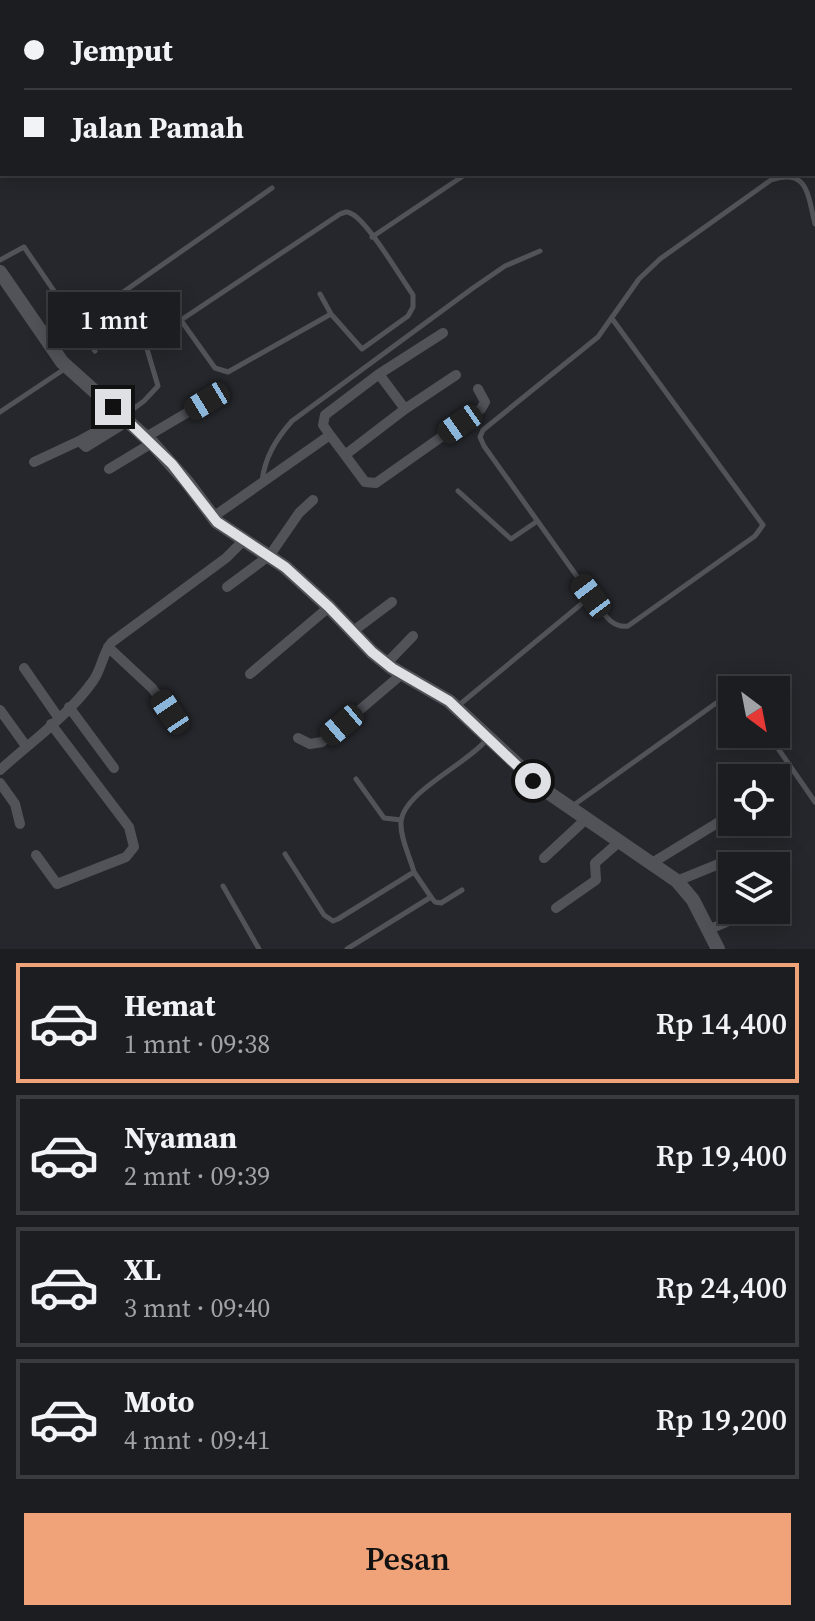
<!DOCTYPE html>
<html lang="id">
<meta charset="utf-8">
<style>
:root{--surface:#1c1d21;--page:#292a2e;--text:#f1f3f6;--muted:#a0a2a5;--line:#3a3b3f;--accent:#f0a279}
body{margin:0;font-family:"Source Serif 4",serif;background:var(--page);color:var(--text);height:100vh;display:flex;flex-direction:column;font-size:30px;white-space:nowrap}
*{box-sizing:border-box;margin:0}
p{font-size:26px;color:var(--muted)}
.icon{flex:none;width:44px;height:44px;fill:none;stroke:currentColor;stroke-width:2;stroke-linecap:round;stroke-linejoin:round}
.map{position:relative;height:949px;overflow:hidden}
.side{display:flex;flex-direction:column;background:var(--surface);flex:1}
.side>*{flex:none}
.guide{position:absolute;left:0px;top:0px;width:816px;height:176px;box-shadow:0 4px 20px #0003,0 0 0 2px var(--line);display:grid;align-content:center;height:176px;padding:0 24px;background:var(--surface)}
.needle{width:52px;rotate:148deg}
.controls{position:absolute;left:718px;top:676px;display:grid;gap:16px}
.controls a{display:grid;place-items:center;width:72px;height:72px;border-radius:0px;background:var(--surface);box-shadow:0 4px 20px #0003,0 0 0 2px var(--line);font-size:40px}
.end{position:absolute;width:36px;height:36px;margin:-18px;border:10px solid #dfe0e4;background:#111;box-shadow:0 0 0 4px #111}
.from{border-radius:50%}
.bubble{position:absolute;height:56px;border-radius:0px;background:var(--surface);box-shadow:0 4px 20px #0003,0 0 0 2px var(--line);font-size:26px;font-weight:600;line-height:56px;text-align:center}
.car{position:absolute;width:24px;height:48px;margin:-24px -12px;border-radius:10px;box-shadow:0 0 6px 2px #0007;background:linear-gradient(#222 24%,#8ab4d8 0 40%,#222 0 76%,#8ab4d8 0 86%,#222 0)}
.guide b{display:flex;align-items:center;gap:28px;height:76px;font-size:30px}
.guide b+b{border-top:2px solid var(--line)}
.guide i{width:20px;height:20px;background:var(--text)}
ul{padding:14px 0 0;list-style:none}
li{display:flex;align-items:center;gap:24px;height:120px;margin:0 16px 12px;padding:0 8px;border:4px solid var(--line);border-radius:0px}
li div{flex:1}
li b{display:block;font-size:30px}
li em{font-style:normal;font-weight:600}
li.current{border-color:var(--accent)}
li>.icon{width:72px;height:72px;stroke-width:1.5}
.primary-button{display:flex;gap:16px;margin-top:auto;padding:16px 24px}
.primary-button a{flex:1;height:92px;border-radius:0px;background:var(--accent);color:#111;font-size:32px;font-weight:600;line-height:92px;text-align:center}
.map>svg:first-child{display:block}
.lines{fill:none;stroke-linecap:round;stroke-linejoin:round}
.lane{stroke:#525359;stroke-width:5}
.street{stroke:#525359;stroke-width:10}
.secondary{stroke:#525359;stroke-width:14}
.route{stroke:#dfe0e4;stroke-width:10}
</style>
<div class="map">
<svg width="815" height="949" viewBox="0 0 815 949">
<rect width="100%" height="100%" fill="#26272c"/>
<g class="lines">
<path class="lane" d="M307 2 309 0
M402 2 416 0
M372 237 466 174
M0 260 24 247 95 351
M180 319 215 368 228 372 331 314
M76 325 272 188
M0 412 66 368
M125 415 144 401 158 386 147 349 151 340 340 214C346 212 346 211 352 214 368 222 401 278 413 295V307L408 316 362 349 331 314 320 294
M262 481C265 457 276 439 292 421L473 288 505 266 540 251
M458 491 511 539 536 522
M591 596C601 609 610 629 628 626L755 536 763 525 613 320
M459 705 591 596 484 446 480 437 483 430 598 337 639 279 660 259 771 180C808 167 808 196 815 224
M768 734 815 802
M356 779 384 818 401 820
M571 807 726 696 732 695
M285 854 324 915 333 921 338 919 414 872C410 857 400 838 401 822 403 792 469 763 487 739
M414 872 431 897
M223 886 259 949
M347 949 431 897 435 902 441 903 462 890"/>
<path class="street" d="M175 0V2
M153 2 154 0
M0 57 2 56
M0 132H2
M379 374 405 409
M330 435 323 425 325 415 379 374 443 333
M146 437 207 401
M79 441 86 447 120 426
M345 455 365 482 376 483 481 409 485 402 478 389
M34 462 79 441 124 416
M109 469 152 443
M213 517 330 435 345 455 405 409 456 375
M227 587 270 555 299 513 313 500
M352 632 392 602
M108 647 152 688 170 712
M386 664 413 636
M24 668 58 717
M250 674 329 607
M69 707 114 768
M0 710 26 746
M298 738 310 744 322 742 402 674
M0 770C31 742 69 715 93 681 102 669 102 654 112 642L226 558 244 540
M0 783 15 804 20 824
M36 855 57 884 126 857 134 847 129 827 51 724
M544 858 586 819
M652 863 732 814
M677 881 736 857
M776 901 781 899
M556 908 596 880 595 863 619 842
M710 929 755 910"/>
<path class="secondary" d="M0 272 62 362 152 443 187 482 217 522 285 567 329 607 372 652 392 668 449 701 546 791 677 881 693 900 718 949"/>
</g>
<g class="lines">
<path class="route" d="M113 407 172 464 217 522 285 567 329 607 372 652 392 668 449 701 533 781"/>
</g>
</svg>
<div class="controls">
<a><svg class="needle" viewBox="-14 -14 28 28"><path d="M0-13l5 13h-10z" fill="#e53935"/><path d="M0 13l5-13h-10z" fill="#a0a2a5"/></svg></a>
<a><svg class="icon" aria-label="locate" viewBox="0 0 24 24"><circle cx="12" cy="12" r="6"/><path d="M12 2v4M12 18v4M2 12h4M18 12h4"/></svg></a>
<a><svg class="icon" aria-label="layers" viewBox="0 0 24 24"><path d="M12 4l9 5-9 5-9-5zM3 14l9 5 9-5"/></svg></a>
</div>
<i class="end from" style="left:533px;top:781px"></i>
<i class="end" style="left:113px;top:407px"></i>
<div class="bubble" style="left:48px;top:292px;width:132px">1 mnt</div>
<i class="car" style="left:207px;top:401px;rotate:239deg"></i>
<i class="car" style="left:460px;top:424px;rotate:235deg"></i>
<i class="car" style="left:591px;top:596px;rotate:323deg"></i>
<i class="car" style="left:170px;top:712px;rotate:326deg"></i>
<i class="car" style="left:342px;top:725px;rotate:230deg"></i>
<div class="guide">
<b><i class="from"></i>Jemput</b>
<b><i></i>Jalan Pamah</b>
</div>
</div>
<section class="side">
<ul>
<li class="current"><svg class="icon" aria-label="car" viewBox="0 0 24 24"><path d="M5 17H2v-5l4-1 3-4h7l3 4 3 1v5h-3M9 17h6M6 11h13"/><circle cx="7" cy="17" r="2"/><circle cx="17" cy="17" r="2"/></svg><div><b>Hemat</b><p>1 mnt · 09:38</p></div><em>Rp 14,400</em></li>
<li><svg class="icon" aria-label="car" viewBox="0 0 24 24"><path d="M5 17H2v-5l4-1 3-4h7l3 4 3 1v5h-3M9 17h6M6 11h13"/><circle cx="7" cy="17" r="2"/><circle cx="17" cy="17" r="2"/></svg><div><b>Nyaman</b><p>2 mnt · 09:39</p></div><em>Rp 19,400</em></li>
<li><svg class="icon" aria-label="car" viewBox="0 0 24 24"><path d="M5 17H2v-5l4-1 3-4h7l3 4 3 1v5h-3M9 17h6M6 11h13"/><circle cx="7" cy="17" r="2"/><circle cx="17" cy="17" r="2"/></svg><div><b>XL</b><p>3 mnt · 09:40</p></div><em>Rp 24,400</em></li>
<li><svg class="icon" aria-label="car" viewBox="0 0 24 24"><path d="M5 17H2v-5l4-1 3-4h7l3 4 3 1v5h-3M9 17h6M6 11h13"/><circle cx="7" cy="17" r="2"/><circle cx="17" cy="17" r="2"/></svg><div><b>Moto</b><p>4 mnt · 09:41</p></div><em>Rp 19,200</em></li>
</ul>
<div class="primary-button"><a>Pesan</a></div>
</section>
